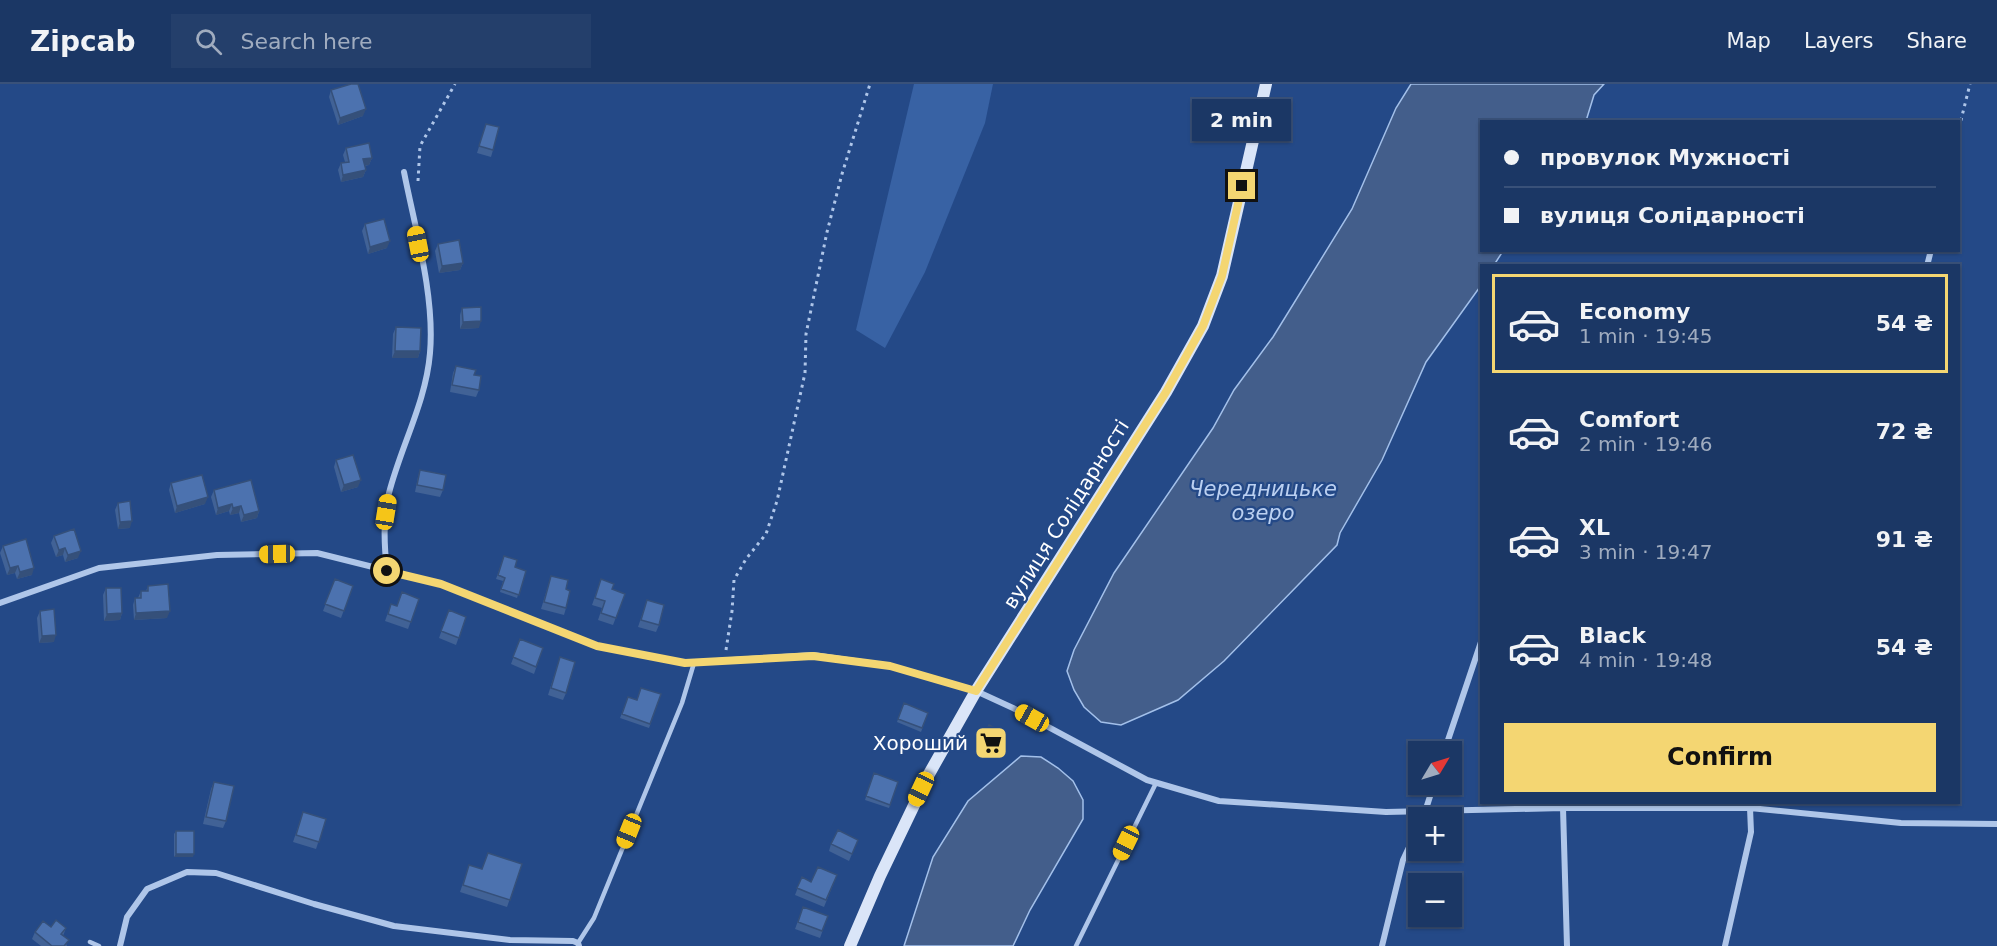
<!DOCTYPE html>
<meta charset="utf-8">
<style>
:root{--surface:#1b3765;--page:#243f6b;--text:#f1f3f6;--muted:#a0acbf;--line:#395179;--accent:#f4d672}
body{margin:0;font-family:"DejaVu Sans",sans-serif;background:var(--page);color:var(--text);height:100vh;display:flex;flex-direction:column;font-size:22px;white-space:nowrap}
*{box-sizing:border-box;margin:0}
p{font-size:20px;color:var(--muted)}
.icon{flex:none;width:33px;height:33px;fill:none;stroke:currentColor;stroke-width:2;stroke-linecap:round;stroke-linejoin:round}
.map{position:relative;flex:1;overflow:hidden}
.details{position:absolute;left:1480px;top:180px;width:480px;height:540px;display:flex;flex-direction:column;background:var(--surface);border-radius:0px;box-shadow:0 2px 4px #0004,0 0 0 2px var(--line)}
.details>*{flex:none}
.guide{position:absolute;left:1480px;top:36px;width:480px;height:132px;border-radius:0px;box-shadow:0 2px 4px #0004,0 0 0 2px var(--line);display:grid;align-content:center;height:132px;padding:0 24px;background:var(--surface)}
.needle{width:39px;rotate:52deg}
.tools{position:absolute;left:1408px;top:657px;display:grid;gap:12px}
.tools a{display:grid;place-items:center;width:54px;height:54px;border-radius:0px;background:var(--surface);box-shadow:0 2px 4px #0004,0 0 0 2px var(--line);font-size:30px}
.end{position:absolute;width:27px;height:27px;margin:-14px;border:8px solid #f4d672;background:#111;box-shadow:0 0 0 3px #111}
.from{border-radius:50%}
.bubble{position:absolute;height:42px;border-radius:0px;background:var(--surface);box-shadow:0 2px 4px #0004,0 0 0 2px var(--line);font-size:20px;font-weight:700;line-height:42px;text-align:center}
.car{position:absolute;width:18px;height:36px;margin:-18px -9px;border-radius:8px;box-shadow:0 0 4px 2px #0007;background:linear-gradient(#f5c518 24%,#345 0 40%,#f5c518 0 76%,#345 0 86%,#f5c518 0)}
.guide b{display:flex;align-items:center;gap:21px;height:57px;font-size:22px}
.guide b+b{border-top:2px solid var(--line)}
.guide i{width:15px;height:15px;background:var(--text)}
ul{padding:10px 0 0;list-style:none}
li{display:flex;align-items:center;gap:18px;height:99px;margin:0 12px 9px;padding:0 12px;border:3px solid transparent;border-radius:0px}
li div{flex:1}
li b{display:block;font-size:22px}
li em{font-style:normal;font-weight:700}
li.active{border-color:var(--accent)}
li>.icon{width:54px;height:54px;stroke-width:1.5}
.action{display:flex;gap:12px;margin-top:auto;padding:12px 24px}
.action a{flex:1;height:69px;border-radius:0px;background:var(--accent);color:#111;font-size:24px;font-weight:700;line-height:69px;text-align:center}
header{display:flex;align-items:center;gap:36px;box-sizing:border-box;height:84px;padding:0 30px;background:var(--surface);border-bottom:2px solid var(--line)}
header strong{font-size:28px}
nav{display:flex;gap:33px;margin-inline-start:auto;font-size:21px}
.search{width:420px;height:54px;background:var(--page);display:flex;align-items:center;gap:15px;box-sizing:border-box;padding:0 21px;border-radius:0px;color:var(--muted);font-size:22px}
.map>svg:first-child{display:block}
.green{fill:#3862a4}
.water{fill:#435e8b;stroke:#a3c0ea;stroke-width:1.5}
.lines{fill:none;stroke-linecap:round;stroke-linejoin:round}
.path{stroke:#afc6e9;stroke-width:3;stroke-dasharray:3 4.5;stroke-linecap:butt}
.lane{stroke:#afc6e9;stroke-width:4.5}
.street{stroke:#afc6e9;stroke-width:6}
.secondary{stroke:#dae5f8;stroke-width:12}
.wall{fill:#416296}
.shaded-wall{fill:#35507a}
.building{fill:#4c72af;stroke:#35507a;stroke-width:1.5}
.route{stroke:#f4d672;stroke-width:8}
.labels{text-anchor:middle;stroke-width:4.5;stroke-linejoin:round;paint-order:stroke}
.street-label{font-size:20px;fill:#fff;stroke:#244987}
.poi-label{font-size:20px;fill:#fff;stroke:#244987;text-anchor:end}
.water-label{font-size:21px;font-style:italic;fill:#bbd0f1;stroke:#244987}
</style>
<header>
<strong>Zipcab</strong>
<div class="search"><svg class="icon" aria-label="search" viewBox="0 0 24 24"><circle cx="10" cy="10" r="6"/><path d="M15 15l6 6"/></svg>Search here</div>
<nav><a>Map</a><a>Layers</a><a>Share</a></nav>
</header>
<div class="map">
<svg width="1997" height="862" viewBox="0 0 1997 862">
<rect width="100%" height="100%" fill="#244987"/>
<path class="green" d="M914 0H993L985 39 925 188 885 264 856 246Z"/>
<path class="water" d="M1411 0H1604L1594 11 1586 37 1482 38V166L1503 167 1494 181 1482 182V200L1426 278 1382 376 1340 449 1337 461 1224 577 1178 616 1121 641 1101 638 1084 623 1074 606 1067 587 1074 566 1114 489 1213 344 1234 306 1273 253 1352 125 1396 24Z
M1021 672 1041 673 1058 684 1073 697 1083 716V735L1030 826 1013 862H904L933 773 968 717Z"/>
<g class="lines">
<path class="path" d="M1959 44 1970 0
M418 97 420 62 455 0
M726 566 732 527 734 496 746 475 766 450 777 417 805 289 806 250 827 148 842 90 870 0"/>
<path class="lane" d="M90 858 99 862
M578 859 594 834 682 619 694 579
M1076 862 1156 699"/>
<path class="street" d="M1927 182 1931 166
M387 487C384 460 383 436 389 409 401 362 426 318 430 269 435 212 415 144 404 88
M0 519 99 484 217 471 317 469 441 500 597 562 685 579 813 571 890 582 976 607 1013 624 1147 696 1219 717 1386 728 1563 724H1750L1901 739 1997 740
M1444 668 1482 555
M1563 724 1567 862
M1423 734 1434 700
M120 862 127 833 147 805 187 788 216 789 314 820 394 842 510 856 573 857 578 859 579 862
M1382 862 1403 776 1419 742
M1725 862 1751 748 1750 724"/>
<path class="secondary" d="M850 862 880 792 929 690 976 607 1166 308 1203 242 1222 192 1266 0"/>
</g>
<path class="wall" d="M331 6 363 32 338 41 329 13Z
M486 40 493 66 491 73 477 69Z
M346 64 372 74 369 81 365 82 366 86 363 93 341 98 338 86 341 79 345 78 343 71Z
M365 140 387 164 368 170 362 147Z
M438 160 463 179 460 186 439 189 435 167Z
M462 224 479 244 460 245V231Z
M396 243 420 267 418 274H392L393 250Z
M456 282 474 291 479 306 476 313 450 308 453 289Z
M336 376 358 403 341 408 334 383Z
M420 386 443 406 440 413 415 408 418 393Z
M171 399 205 420 175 429 169 406Z
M214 406 259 427 257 434 241 438 239 429 230 431 229 427 216 431 211 413Z
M118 419 130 444 118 445 115 426Z
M54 452 78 474 65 478 63 471 56 473 51 459Z
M3 462 32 491 17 495 15 489 7 491 0 469Z
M504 472 515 483 526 487 517 514 500 508 503 497 496 495Z
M551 492 566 505V524L564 531 541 525Z
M335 495 353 502 341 534 323 527Z
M601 495 612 505 625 510 613 541 598 536 602 524 592 521Z
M148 502 167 534 134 536 133 521 135 514H138L141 507H146Z
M106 504 122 529 120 536 104 537 103 511Z
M419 515 408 545 385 537 391 520 397 522Z
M647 516 659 541 656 548 638 543Z
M449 526 466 533 456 561 439 554Z
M40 527 54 558 39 559 37 534Z
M520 555 543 564 534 590 511 580Z
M560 573 566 609 563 616 548 611Z
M661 610 649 644 620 634 628 613 637 616Z
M904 619 928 629 921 648 897 638Z
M982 654 1002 656 995 669 979 661Z
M874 689 898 698 889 724 865 716Z
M214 698 226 737 223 744 203 740 211 705Z
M303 728 326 735 316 765 293 758Z
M176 747 193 773H174V750Z
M858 756 849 777 829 767 831 760Z
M522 780 507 823 460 808 469 781 482 785Z
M837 791 824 823 795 811 802 793 811 798Z
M803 823 828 832 820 854 795 845Z
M51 843 66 844 63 852 67 862H41L32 855 35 848Z"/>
<path class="shaded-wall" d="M366 25 363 32 338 41 340 34Z
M372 74 369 81 361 82 363 75Z
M366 86 363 93 341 98 343 91Z
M390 157 387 164 368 170 370 163Z
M463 179 460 186 439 189 442 182Z
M481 237 479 244 460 245 463 238Z
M395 267H420L418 274H392Z
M361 396 358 403 341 408 344 401Z
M208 413 205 420 175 429 177 422Z
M232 420 229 427 216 431 218 424Z
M241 422 239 429 230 431 233 424Z
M259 427 257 434 241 438 244 431Z
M132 437 130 444 118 445 120 438Z
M65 464 63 471 56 473 59 466Z
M81 467 78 474 65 478 68 471Z
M18 482 15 489 7 491 10 484Z
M34 484 32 491 17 495 20 488Z
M170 527 167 534 134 536 136 529Z
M122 529 120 536 104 537 107 530Z
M56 551 54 558 39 559 42 552Z
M176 770H194L193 773H174Z"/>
<path class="building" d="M351 0H358L366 25 340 34 331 6Z
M486 40 499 43 493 66 479 62Z
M369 59 372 74 363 75 366 86 343 91 341 79 349 78 346 64Z
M384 135 390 157 370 163 365 140Z
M459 156 463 179 442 182 438 160Z
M481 223V237L463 238 462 224Z
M396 243 421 244 420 267H395Z
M456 282 476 286 474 291 481 292 479 306 452 301Z
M353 371 361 396 344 401 336 376Z
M420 386 446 391 443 406 417 401Z
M202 391 208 413 177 422 171 399Z
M251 396 259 427 244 431 241 422 233 424 232 420 218 424 214 406Z
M130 417 132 437 120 438 118 419Z
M74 445 81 467 68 471 65 464 59 466 54 452Z
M26 455 34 484 20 488 18 482 10 484 3 462Z
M504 472 517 476 515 483 526 487 519 511 501 505 505 494 498 491Z
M551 492 568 496 566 505 570 507 566 524 544 518Z
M335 495 353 502 344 527 325 520Z
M601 495 614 500 612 505 625 510 616 534 601 529 605 517 595 514Z
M168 500 170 527 136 529 135 514H141V507H148V502Z
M106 504H121L122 529 107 530Z
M402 508 419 515 411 538 388 530 391 520 397 522Z
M647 516 664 521 659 541 641 536Z
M54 525 56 551 42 552 40 527Z
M449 526 466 533 459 554 441 547Z
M520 555 543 564 536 583 513 573Z
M560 573 575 578 566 609 551 604Z
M641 604 661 610 650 640 622 630 628 613 637 616Z
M904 619 928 629 922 644 898 635Z
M989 641 1004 649 998 662 982 654Z
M874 689 898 698 890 721 866 712Z
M214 698 234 702 226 737 206 733Z
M303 728 326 735 319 758 296 751Z
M838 746 858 756 852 770 831 760Z
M176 747H194V770H176Z
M488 769 522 780 510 816 463 801 469 781 482 785Z
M818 783 837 791 826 816 797 804 802 793 811 798Z
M803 823 828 832 822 847 798 838Z
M56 836 66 844 61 850 69 856 64 862H52L35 848 43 837 51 843Z"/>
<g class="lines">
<path class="route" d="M387 487 441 500 597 562 685 579 813 572 890 582 976 607 1166 308 1203 242 1222 192 1242 102"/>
</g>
<defs>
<g id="supermarket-square" transform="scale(1.725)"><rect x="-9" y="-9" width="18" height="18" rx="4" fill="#f4d672" stroke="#244987"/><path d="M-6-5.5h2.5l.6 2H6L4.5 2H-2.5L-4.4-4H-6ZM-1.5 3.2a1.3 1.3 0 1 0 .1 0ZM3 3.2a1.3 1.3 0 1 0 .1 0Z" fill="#111"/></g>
</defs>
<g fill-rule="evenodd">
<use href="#supermarket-square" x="991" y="659"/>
</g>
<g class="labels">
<g class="street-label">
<text transform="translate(1066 430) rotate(-58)" y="7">вулиця Солідарності</text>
</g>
<g class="poi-label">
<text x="968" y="666">Хороший</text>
</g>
<g class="water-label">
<text x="1263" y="412">Чередницьке<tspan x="1263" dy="24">озеро</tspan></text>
</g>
</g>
</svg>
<div class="tools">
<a><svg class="needle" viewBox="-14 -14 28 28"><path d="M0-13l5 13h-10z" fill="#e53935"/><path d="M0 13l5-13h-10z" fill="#a0acbf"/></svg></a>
<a>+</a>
<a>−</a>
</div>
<i class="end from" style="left:387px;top:487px"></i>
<i class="end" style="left:1242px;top:102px"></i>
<div class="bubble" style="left:1192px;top:15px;width:99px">2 min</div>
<i class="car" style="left:418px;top:160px;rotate:349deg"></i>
<i class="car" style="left:386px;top:428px;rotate:9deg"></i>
<i class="car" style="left:277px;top:470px;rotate:269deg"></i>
<i class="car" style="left:1032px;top:634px;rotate:299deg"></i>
<i class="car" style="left:921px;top:705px;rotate:205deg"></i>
<i class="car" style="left:629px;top:747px;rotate:202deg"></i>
<i class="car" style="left:1126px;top:759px;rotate:206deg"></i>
<div class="guide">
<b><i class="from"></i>провулок Мужності</b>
<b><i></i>вулиця Солідарності</b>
</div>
<section class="details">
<ul>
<li class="active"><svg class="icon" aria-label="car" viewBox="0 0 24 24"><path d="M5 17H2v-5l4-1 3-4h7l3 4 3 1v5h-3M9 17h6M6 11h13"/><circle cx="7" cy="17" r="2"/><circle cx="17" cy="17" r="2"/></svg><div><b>Economy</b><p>1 min · 19:45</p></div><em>54 ₴</em></li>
<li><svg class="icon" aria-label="car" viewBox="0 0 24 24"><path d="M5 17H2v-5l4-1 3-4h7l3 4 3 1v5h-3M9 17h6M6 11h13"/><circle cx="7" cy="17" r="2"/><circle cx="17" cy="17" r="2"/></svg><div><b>Comfort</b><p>2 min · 19:46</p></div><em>72 ₴</em></li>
<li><svg class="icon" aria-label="car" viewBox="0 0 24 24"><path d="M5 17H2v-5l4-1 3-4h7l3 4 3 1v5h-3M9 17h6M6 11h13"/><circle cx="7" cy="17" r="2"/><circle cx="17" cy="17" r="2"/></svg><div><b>XL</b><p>3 min · 19:47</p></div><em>91 ₴</em></li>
<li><svg class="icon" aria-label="car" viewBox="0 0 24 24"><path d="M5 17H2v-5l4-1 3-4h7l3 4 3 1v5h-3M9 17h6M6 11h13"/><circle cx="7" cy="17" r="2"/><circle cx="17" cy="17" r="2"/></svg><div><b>Black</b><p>4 min · 19:48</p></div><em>54 ₴</em></li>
</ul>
<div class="action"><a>Confirm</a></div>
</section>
</div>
